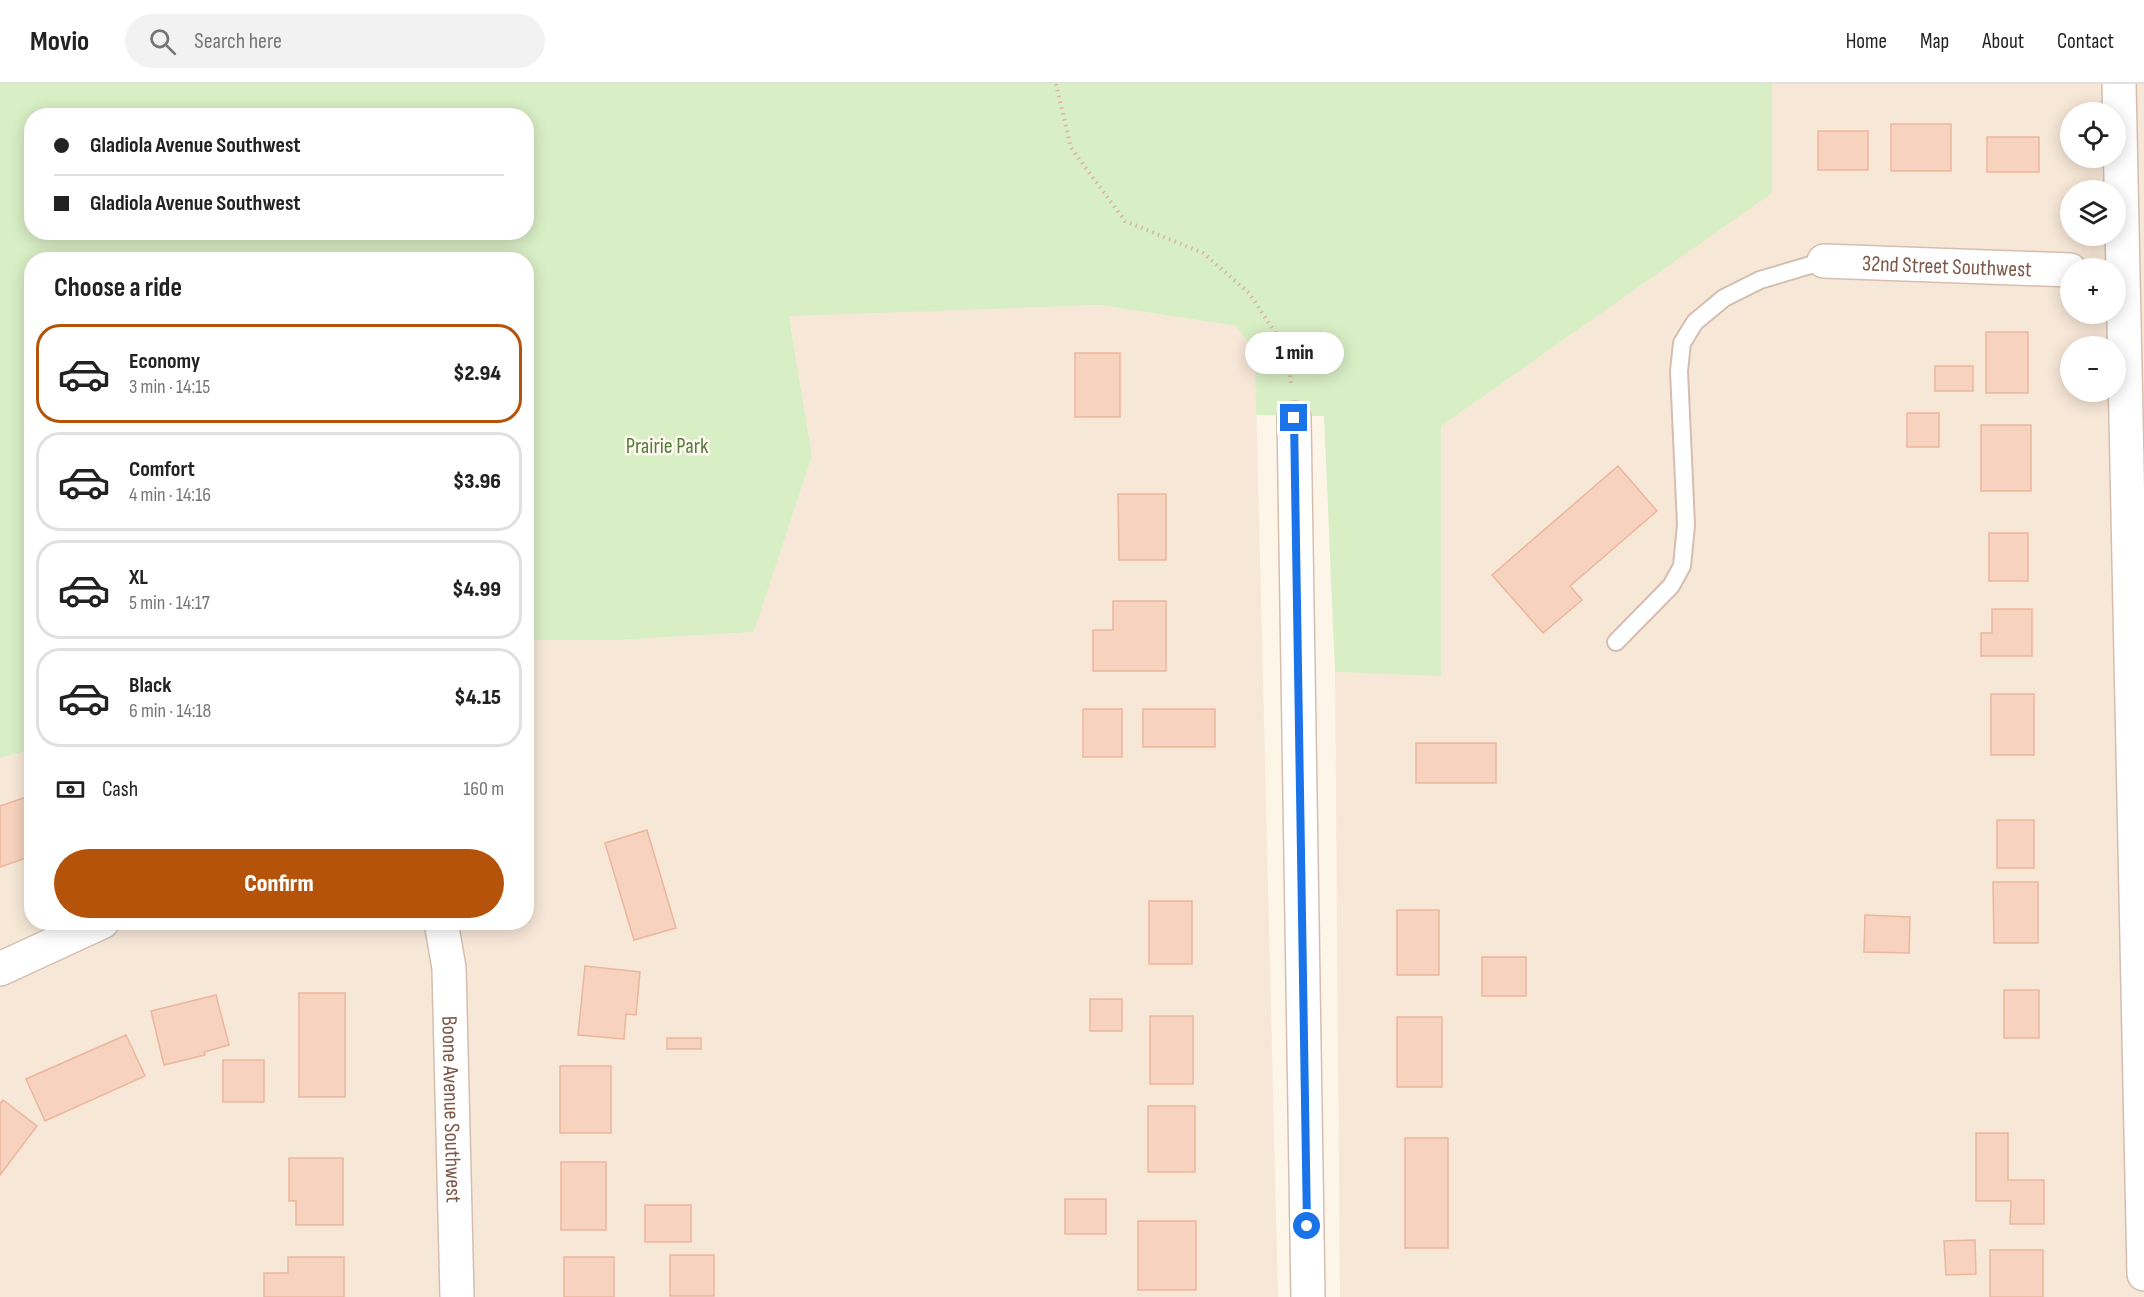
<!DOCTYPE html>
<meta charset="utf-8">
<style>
:root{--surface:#fff;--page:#f2f2f2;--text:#222;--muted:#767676;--line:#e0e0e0;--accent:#b45309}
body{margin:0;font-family:"Sofia Sans Condensed",sans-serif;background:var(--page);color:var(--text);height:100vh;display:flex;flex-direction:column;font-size:22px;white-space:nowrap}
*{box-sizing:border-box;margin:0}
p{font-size:20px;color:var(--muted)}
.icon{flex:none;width:33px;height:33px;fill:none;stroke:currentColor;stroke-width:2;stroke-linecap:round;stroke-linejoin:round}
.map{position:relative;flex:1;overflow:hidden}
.drawer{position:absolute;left:24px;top:168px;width:510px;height:678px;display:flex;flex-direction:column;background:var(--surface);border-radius:24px;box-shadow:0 3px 15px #0003}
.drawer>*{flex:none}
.banner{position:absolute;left:24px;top:24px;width:510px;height:132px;border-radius:24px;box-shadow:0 3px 15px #0003;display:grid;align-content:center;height:132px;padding:0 30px;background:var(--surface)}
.tools{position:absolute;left:2060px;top:18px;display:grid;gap:12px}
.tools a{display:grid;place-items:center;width:66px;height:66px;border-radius:50%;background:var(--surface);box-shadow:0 3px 15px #0003;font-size:30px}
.end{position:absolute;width:27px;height:27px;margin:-14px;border:8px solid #1a73e8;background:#fff;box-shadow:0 0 0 3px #fff}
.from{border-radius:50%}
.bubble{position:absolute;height:42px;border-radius:21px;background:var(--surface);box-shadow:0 3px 15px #0003;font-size:20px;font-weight:800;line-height:42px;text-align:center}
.banner b{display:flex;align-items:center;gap:21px;height:57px;font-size:22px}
.banner b+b{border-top:2px solid var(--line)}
.banner i{width:15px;height:15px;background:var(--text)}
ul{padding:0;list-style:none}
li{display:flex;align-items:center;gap:18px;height:99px;margin:0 12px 9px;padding:0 18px;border:3px solid var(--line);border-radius:24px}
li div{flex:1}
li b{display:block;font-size:22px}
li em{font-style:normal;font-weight:800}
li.selected{border-color:var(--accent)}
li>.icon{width:54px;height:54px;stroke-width:1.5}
h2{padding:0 30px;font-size:27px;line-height:72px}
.pay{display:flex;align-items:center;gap:15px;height:66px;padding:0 30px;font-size:22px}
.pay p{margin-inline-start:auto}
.button{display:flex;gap:12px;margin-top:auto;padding:12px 30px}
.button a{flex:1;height:69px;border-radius:36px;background:var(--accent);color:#fff;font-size:24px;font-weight:800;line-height:69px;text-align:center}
header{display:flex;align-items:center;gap:36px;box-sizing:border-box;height:84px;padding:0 30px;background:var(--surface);border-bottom:2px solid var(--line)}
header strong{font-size:28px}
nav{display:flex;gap:33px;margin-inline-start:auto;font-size:21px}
.search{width:420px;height:54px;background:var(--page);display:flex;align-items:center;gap:15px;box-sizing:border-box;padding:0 21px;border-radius:33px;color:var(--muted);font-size:22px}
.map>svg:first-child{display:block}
.residential{fill:#f7e7d7;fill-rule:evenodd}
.green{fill:#d8eec5;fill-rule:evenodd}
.building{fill:#f7d2be;stroke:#ebb69d;stroke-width:1.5}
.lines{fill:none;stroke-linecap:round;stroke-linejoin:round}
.lane-casing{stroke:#d5beb0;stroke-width:20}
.street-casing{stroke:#d5beb0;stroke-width:36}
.path{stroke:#ddb4a0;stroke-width:4;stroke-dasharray:1.5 4.5;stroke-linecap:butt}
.lane{stroke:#fff;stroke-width:16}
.street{stroke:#fff;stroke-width:33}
.route{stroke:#1a73e8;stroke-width:8}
.labels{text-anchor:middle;stroke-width:5;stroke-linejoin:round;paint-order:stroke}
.street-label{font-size:22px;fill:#7d5949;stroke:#fff9f2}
.park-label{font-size:22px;fill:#537d3c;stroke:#fff9f2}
</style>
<header>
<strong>Movio</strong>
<div class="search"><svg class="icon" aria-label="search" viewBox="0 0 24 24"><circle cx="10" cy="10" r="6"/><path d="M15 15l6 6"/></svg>Search here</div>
<nav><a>Home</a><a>Map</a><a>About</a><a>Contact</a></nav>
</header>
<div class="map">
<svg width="2144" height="1213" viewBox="0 0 2144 1213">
<rect width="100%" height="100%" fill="#fef5e9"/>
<path class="residential" d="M1772 0H2144V1213H1340L1335 588 1441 591V342L1771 109ZM2070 28H2115V74H2070ZM2070 106H2115V152H2070ZM2070 184H2115V230H2070ZM2070 262H2115V308H2070Z
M1100 221 1236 242 1255 268 1278 1213H0V674L31 666 32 838H526L527 556H618L754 548 812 372 789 231Z"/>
<path class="green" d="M0 0H1772V109L1441 342V592L1335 588 1324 332 1256 331 1255 268 1236 242 1100 221 789 232 812 372 754 548 618 556H527L526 176H32L31 666 0 674ZM32 32H526V148H32Z"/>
<path class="building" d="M1891 40H1951V87H1891Z
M1818 47H1868V86H1818Z
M1987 53H2039V88H1987Z
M1986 248H2028V309H1986Z
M1075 269H1120V333H1075Z
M1935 282H1973V307H1935Z
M1907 329H1939V363H1907Z
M1981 341H2031V407H1981Z
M1618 382 1657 427 1570 502 1582 516 1543 549 1492 491Z
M1118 410H1166V476H1119Z
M1989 449H2028V497H1989Z
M1113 517H1166V587H1093V546H1113Z
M1992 525H2032V572H1981V549H1992Z
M1991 610H2034V671H1991Z
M1083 625H1122V673H1083Z
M1143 625H1215V663H1143Z
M1416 659H1496V699H1416Z
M32 711V772L0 783V722Z
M1997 736H2034V784H1997Z
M647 746 676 844 634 856 605 759Z
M1993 798H2038V859H1994Z
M1149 817H1192V880H1149Z
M1397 826H1439V891H1397Z
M1865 831 1910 833 1909 869 1864 868Z
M1482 873H1526V912H1482Z
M585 882 640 888 636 931 626 930 624 955 578 951Z
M2004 906H2039V954H2004Z
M299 909H345V1013H299Z
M216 911 229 961 204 968 205 971 164 981 151 927Z
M1090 915H1122V947H1090Z
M1150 932H1193V1000H1150Z
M1397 933H1442V1003H1397Z
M126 951 145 992 45 1037 26 995Z
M667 954H701V965H667Z
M223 976H264V1018H223Z
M560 982H611V1049H560Z
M3 1016 37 1042 0 1091V1020Z
M1148 1022H1195V1088H1148Z
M1976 1049H2008V1096H2044V1140H2010L2011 1117H1976Z
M1405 1054H1448V1164H1405Z
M289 1074H343V1141H296V1117H289Z
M561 1078H606V1146H561Z
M1065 1115H1106V1150H1065Z
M645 1121H691V1158H645Z
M1138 1137H1196V1206H1138Z
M1975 1156 1976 1190 1946 1191 1944 1157Z
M1990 1166H2043V1213H1990Z
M670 1171H714V1212H670Z
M288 1173H344V1213H264V1189H288Z
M564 1173H614V1213H564Z"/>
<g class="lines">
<g class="lane-casing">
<path id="lane" d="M1616 558 1671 502 1682 482 1686 441 1679 287 1682 259 1695 238 1724 214 1760 196 1824 177"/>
</g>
<g class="street-casing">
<g id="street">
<path d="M2119 0 2144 1190"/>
<path id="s1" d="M1824 177 2070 186"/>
<path d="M1294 334 1308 1213"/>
<path id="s2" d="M441 838 449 884 457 1213"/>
<path d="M0 885 102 838"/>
</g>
</g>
<path class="path" d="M1056 0 1071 64 1125 137 1203 169 1249 209 1288 268 1291 302"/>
<use href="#lane" class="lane"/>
<use href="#street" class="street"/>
</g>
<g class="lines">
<path class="route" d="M1294 334 1307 1142"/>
</g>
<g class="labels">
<g class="street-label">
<text dy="8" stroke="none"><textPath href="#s1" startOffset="123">32nd Street Southwest</textPath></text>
<text dy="8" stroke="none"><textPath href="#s2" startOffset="188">Boone Avenue Southwest</textPath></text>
</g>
<g class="park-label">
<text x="667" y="369">Prairie Park</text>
</g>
</g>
</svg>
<div class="tools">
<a><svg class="icon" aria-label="locate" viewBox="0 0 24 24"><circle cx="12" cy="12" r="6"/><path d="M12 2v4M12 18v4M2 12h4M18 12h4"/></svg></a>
<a><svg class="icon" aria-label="layers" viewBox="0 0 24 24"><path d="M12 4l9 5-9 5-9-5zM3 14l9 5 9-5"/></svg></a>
<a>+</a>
<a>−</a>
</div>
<i class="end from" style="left:1307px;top:1142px"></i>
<i class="end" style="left:1294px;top:334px"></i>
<div class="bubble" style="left:1245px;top:248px;width:99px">1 min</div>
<div class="banner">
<b><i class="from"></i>Gladiola Avenue Southwest</b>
<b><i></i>Gladiola Avenue Southwest</b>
</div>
<section class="drawer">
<h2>Choose a ride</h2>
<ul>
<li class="selected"><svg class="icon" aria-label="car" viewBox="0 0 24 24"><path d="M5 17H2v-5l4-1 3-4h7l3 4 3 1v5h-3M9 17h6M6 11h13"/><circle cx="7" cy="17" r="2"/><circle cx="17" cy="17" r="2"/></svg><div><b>Economy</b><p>3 min · 14:15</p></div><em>$2.94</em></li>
<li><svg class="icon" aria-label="car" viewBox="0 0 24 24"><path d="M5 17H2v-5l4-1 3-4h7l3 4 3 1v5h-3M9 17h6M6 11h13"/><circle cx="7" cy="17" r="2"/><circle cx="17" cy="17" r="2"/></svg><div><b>Comfort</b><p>4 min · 14:16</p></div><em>$3.96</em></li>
<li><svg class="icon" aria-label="car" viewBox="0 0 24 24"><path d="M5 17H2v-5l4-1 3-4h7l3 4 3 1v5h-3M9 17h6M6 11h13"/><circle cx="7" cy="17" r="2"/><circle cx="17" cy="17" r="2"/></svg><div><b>XL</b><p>5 min · 14:17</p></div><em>$4.99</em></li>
<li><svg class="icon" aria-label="car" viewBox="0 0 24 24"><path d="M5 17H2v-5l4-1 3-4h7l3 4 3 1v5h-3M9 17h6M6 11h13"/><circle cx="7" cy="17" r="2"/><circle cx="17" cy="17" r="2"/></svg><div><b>Black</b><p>6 min · 14:18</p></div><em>$4.15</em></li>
</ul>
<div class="pay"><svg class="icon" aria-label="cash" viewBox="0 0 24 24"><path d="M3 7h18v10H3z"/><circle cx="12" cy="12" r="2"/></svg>Cash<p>160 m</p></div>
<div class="button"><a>Confirm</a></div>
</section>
</div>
